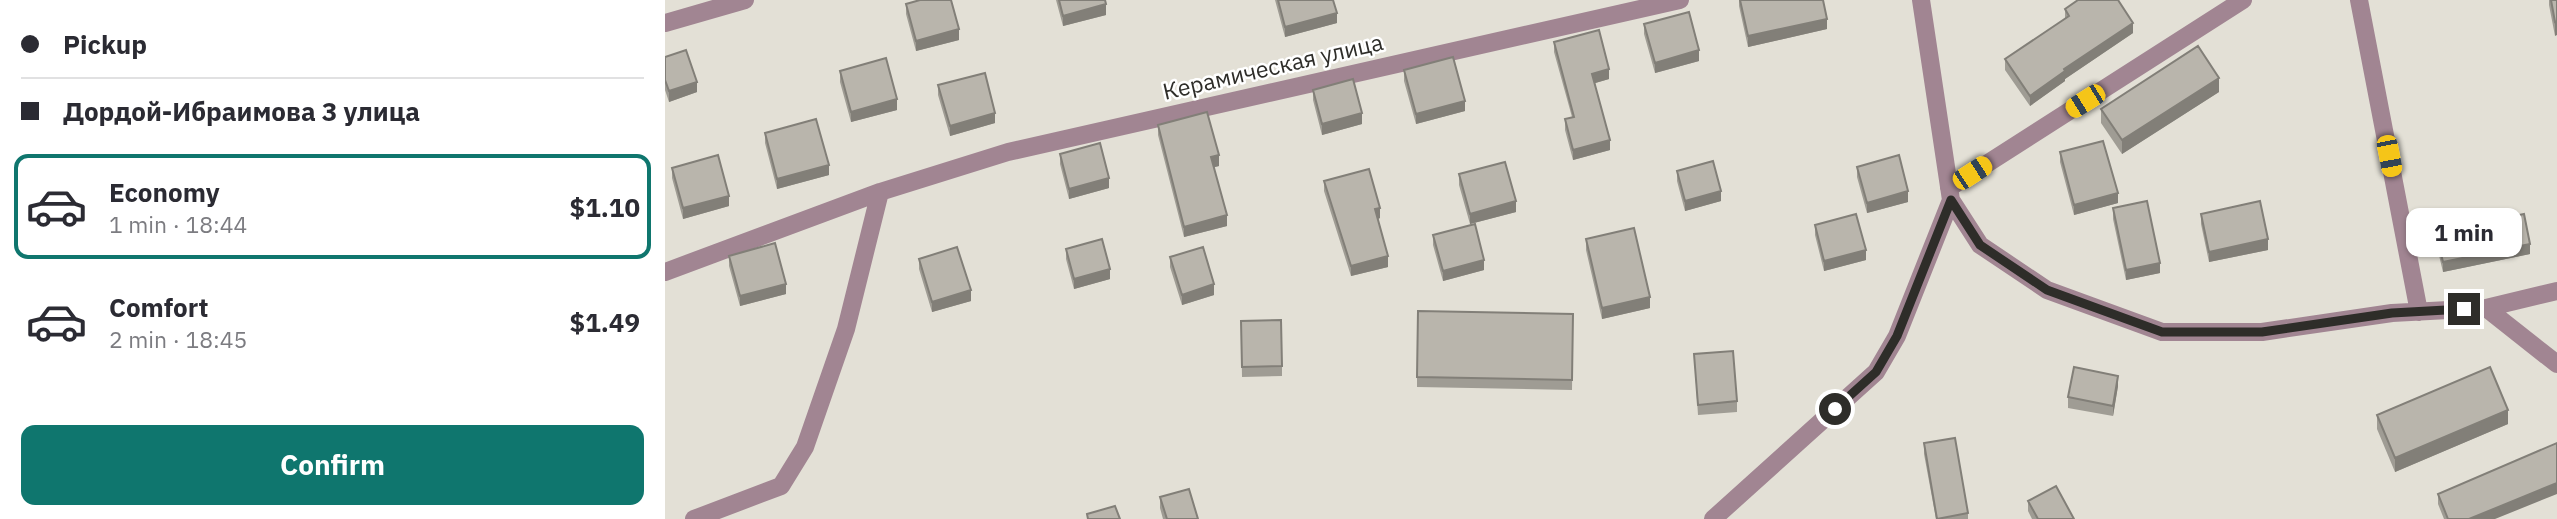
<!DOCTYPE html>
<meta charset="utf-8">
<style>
:root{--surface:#fff;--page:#f7f7f7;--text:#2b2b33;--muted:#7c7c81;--line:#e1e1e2;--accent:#0f766e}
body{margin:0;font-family:"IBM Plex Sans",sans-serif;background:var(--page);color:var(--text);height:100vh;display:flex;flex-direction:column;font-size:26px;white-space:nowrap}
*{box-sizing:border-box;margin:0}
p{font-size:23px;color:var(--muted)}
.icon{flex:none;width:38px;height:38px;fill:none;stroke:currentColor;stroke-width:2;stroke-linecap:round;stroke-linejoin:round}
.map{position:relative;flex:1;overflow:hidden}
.drawer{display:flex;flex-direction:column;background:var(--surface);width:665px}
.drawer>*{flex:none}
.hud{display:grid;align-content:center;height:154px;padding:0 21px;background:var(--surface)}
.end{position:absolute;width:32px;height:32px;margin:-16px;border:9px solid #2e2d29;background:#fff;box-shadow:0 0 0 4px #fff}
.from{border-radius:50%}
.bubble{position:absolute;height:49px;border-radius:14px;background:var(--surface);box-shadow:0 2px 5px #0004;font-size:23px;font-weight:800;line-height:49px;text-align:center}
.car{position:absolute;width:21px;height:42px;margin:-21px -10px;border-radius:9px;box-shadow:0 0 5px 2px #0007;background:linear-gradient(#f5c518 24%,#345 0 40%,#f5c518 0 76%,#345 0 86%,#f5c518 0)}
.hud b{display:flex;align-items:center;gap:24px;height:66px;font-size:26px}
.hud b+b{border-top:2px solid var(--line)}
.hud i{width:18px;height:18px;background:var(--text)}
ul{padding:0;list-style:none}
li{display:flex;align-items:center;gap:21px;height:105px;margin:0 14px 10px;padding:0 7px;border:4px solid transparent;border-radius:14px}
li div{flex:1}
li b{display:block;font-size:26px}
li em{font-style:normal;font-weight:800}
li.current{border-color:var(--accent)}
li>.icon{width:63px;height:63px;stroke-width:1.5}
.primary-button{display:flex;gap:14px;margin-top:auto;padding:14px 21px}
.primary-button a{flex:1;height:80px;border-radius:14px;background:var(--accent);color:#fff;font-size:28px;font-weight:800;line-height:80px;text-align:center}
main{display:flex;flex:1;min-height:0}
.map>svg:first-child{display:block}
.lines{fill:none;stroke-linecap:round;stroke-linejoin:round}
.minor{stroke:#a18592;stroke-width:18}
.wall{fill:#9f9c94}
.shaded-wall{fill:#827f78}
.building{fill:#b9b5ac;stroke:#827f78;stroke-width:2}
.route{stroke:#2e2d29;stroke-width:9}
.labels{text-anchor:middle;stroke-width:5;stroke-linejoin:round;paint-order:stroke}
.street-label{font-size:23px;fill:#2e2d29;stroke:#fff}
</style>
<main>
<section class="drawer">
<div class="hud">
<b><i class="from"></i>Pickup</b>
<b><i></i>Дордой-Ибраимова 3 улица</b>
</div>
<ul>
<li class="current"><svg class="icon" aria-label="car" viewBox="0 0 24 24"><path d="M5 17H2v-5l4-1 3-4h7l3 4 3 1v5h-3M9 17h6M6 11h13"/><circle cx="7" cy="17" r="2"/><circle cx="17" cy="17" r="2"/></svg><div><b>Economy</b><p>1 min · 18:44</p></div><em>$1.10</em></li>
<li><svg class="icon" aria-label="car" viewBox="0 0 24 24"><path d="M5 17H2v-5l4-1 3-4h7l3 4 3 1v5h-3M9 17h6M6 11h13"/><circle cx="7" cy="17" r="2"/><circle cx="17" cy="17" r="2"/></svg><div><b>Comfort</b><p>2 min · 18:45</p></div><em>$1.49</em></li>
</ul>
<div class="primary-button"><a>Confirm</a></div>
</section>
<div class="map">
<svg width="1892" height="519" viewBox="0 0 1892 519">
<rect width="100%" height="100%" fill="#e3e0d6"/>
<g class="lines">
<path class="minor" d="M1694 0 1754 312
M0 23 80 0
M1284 188 1578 0
M1286 200 1315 245 1382 290 1497 332H1597L1727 313 1821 308 1892 364
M0 272 215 192 343 152 1015 0
M1821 308 1892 291
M29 519 116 486 140 447 181 329 215 192
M1048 519 1211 372 1232 336 1286 200 1256 0"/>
</g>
<path class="wall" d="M391 0H440L441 15 398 26Z
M610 0H668L672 23 620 37Z
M1074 0H1158L1162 29 1083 47 1074 6Z
M1884 0H1892L1890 36 1884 5Z
M241 4 294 40 251 51 241 14Z
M1400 9 1468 33 1400 79V81L1365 106 1340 70V59L1400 19Z
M979 24 1034 61 990 73 979 34Z
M889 42 944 79 930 83 945 150 908 160 900 130V119L907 117 889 52Z
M0 57 32 92 4 102 0 90Z
M739 70 800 111 751 124 739 81Z
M175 71 232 110 186 122 175 82Z
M273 85 330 123 285 136 273 95Z
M648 90 697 124 657 135 648 100Z
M1554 92 1457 154 1436 123V109Z
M493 125 554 166 549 167 562 226 519 237 493 135Z
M100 133 164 175 112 189 100 143Z
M1395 152 1453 203 1409 215 1395 162Z
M395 154 444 188 404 199 395 164Z
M1192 167 1243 202 1202 213 1192 177Z
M7 168 64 206 18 219 7 178Z
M1012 171 1056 201 1020 211 1012 181Z
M794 174 851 212 805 224 794 185Z
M659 181 715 218 713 219 723 267 686 276 659 191Z
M1448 208 1495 273 1461 280 1448 219Z
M1536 214 1603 250 1544 262 1536 224Z
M1150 225 1201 260 1159 271 1150 235Z
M1771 233 1865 254 1778 272 1771 243Z
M768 235 819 270 778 281 768 245Z
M921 239 985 308 937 319 921 250Z
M401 249 445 279 409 289 401 259Z
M64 256 121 294 75 306 64 266Z
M505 257 549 295 517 305 505 267Z
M254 259 306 301 267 312 254 269Z
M908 314 907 390 752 387V377Z
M576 321 617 366V376L577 377Z
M1029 354 1072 401V412L1033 415Z
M1453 386 1448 416 1403 408V397Z
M1712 415 1843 424 1730 472 1712 429Z
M1259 443 1303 513V519H1271L1259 454Z
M1773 494 1830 519H1779L1773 504Z
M495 497 533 519H498L495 508Z
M1363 501 1409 519H1367L1363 511Z"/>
<path class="shaded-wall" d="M441 4V15L398 26V16Z
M672 13V23L620 37V27Z
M1162 19V29L1083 47V36Z
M1892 21V35L1890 36V22Z
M1468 23V33L1400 79V81L1365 106V96L1399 69Z
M294 29V40L251 51V41Z
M1034 50V61L990 73V63Z
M944 69V79L927 84V74Z
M1554 78V92L1457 154V140Z
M32 82V92L4 102V91Z
M232 99V110L186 122V112Z
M800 101V111L751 124V114Z
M330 113V123L285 136V126Z
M697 113V124L657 135V124Z
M945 140V150L908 160V150Z
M554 155V166L546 168V157Z
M164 165V175L112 189V179Z
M444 178V188L404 199V189Z
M1056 191V201L1020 211V201Z
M1243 191V202L1202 213V203Z
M1453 193V203L1409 215V205Z
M64 196V206L18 219V208Z
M851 201V212L805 224V214Z
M715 208V218L710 220V209Z
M562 215V226L519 237V227Z
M1603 239V250L1544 262V252Z
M1865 244V254L1778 272V262Z
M1201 250V260L1159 271V261Z
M723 256V267L686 276V266Z
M819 260V270L778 281V271Z
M1495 263V273L1461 280V270Z
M445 269V279L409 289V279Z
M121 284V294L75 306V296Z
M549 284V295L517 305V295Z
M306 290V301L267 312V302Z
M985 297V308L937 319V308Z
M1453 376V386L1448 416V406Z
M1843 410V424L1730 472V458Z
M1892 483V494L1830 519H1804Z"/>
<path class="building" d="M255 0H286L294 29 251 41 241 4Z
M394 0H440L441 4 398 16Z
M613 0H668L672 13 620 27Z
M1075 0H1158L1162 19 1083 36Z
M1413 0H1453L1468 23 1399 69 1400 71 1365 96 1340 59 1404 16 1400 9Z
M1886 0H1892V21L1890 22Z
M1024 12 1034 50 990 63 979 24Z
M934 30 944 69 927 74 945 140 908 150 900 119 909 117 889 42Z
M1533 46 1554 78 1457 140 1436 109Z
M21 50 32 82 4 91 0 80V57Z
M788 57 800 101 751 114 739 70Z
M221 58 232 99 186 112 175 71Z
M320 73 330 113 285 126 273 85Z
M688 79 697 113 657 124 648 90Z
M542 112 554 155 546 157 562 215 519 227 493 125Z
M151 119 164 165 112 179 100 133Z
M1438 141 1453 193 1409 205 1395 152Z
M435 143 444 178 404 189 395 154Z
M53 155 64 196 18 208 7 168Z
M1234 155 1243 191 1202 203 1192 167Z
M1048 161 1056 191 1020 201 1012 171Z
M840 162 851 201 805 214 794 174Z
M704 169 715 208 710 209 723 256 686 266 659 181Z
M1482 201 1495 263 1461 270 1448 208Z
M1595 201 1603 239 1544 252 1536 214Z
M1191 214 1201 250 1159 261 1150 225Z
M1859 214 1865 244 1778 262 1771 233Z
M810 224 819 260 778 271 768 235Z
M969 228 985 297 937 308 921 239Z
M437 239 445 269 409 279 401 249Z
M110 243 121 284 75 296 64 256Z
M292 247 306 290 267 302 254 259Z
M538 247 549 284 517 295 505 257Z
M753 311 908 314 907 380 752 377Z
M616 320 617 366 577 367 576 321Z
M1068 351 1072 401 1033 405 1029 354Z
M1409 367 1453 376 1448 406 1403 397Z
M1825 367 1843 410 1730 458 1712 415Z
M1290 438 1303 513 1272 519 1259 443Z
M1892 443V483L1804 519H1783L1773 494Z
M1391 486 1409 519H1373L1363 501Z
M524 489 533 519H502L495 497Z
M450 506 455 519H423L422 514Z"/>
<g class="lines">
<path class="route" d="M1170 409 1211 372 1232 336 1286 200 1315 245 1382 290 1497 332H1597L1727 313 1799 309"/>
</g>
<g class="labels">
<g class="street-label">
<text transform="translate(608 67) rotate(-13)" y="8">Керамическая улица</text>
</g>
</g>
</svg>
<i class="end from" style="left:1170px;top:409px"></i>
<i class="end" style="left:1799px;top:309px"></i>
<div class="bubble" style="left:1741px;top:208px;width:116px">1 min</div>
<i class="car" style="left:1420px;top:101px;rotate:238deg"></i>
<i class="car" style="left:1724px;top:156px;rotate:169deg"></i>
<i class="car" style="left:1307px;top:173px;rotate:57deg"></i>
</div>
</main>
